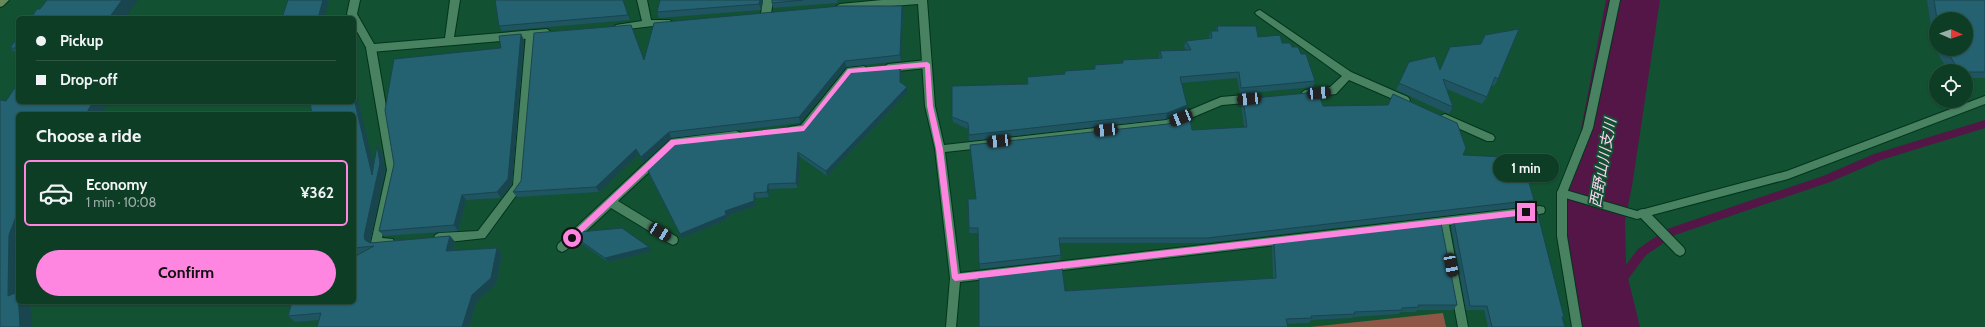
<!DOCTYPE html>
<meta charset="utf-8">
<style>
:root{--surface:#0e3d26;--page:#17442e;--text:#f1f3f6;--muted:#9baea7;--line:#2e5643;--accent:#fe86e1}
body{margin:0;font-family:Cabin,"Noto Sans JP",sans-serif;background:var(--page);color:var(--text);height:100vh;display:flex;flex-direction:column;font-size:15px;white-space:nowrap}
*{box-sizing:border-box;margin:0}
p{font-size:13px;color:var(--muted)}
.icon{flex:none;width:22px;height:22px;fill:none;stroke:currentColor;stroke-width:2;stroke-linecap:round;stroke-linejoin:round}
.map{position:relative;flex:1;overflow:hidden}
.drawer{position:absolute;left:16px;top:112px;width:340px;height:192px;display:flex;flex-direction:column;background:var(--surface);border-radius:6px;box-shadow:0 1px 3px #0004,0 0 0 1px var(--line)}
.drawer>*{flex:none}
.banner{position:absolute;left:16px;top:16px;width:340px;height:88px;border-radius:6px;box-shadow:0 1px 3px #0004,0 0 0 1px var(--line);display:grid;align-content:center;height:88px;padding:0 20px;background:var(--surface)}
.needle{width:26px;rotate:92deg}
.tools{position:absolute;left:1929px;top:12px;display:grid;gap:8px}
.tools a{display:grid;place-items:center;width:44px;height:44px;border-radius:50%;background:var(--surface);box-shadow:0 1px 3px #0004,0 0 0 1px var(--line);font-size:20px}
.end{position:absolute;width:18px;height:18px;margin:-9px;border:5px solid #fe86e1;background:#111;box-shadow:0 0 0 2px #111}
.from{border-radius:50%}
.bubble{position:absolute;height:28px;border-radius:14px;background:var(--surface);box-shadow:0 1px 3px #0004,0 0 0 1px var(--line);font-size:13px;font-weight:700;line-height:28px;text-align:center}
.car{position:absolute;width:12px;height:24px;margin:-12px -6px;border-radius:5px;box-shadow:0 0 3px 1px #0007;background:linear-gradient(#222 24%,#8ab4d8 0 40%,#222 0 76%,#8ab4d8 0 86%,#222 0)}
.banner b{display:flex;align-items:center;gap:14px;height:38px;font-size:15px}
.banner b+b{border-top:1px solid var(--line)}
.banner i{width:10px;height:10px;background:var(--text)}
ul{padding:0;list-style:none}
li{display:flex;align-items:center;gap:12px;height:66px;margin:0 8px 6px;padding:0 12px;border:2px solid transparent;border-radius:6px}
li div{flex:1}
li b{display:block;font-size:15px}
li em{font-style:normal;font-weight:700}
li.selected{border-color:var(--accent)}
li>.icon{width:36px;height:36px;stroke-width:1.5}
h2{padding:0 20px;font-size:18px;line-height:48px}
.cta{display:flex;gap:8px;margin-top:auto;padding:8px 20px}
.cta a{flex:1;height:46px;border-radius:24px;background:var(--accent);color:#111;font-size:16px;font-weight:700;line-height:46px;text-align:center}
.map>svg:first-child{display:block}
.green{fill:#8e5645}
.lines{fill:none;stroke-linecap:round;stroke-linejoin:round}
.stream{fill:#541647;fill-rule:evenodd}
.river{fill:#541647;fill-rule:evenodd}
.lane-casing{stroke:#03341d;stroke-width:2}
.street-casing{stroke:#03341d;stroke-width:2}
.secondary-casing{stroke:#03341d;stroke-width:2}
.lane{fill:#488261;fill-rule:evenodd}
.street{fill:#488261;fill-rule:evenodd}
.secondary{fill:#678a5b;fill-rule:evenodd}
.wall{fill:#1f5461;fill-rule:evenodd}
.shaded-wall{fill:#19454f}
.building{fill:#246271;stroke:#19454f}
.route{fill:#fe86e1}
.labels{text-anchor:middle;stroke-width:4;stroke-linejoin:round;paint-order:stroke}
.water-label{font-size:15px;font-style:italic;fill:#fbd4f0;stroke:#125132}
</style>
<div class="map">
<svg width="1985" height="327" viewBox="0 0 1985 327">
<rect width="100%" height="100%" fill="#125132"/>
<path class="green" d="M1443 313 1446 327H1310Z"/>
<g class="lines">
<path class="stream" d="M1985 120V128L1881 160 1830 182 1675 235 1646 255 1628 279 1609 327H1601L1600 324 1620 273 1638 249 1667 229 1823 176 1874 154Z"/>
<path class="river" d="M1606 0H1660L1632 186 1625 221 1626 270 1640 327H1572L1562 270 1561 221 1570 186Z"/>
<g class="lane-casing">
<path id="lane" d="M531 30 536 34 523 186 485 238 439 243 435 241 434 238 435 235 439 233 478 231 513 185 526 34Z
M371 44 376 48 397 170 382 238 393 239 394 242 393 245C387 247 378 248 372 246L371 243 387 170 366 48Z
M927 60 932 64 927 68 888 72 883 68 888 64Z
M864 66 869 70 867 73 853 75 807 131 792 134 789 133 787 130 789 127 801 125 847 68Z
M1985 96V104L1788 179 1637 219 1562 197 1558 196 1557 193 1558 190 1562 189 1637 211 1787 171Z
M736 131 739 132 741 135 739 138 736 139 677 146 618 201 677 237 678 240 677 243 673 245 669 243 611 208 566 250 562 252 558 250 557 247 558 244 671 139Z"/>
</g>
<g class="street-casing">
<path id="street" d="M350 0H360L357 14 374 44 445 38 450 0H460L454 37 547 29 552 33 547 37 371 52 368 51 354 26V18H350L347 14Z
M637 0H647L651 20H670L672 22 670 24 619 30 616 29 614 27 616 25 642 21Z
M763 0H773L771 14 766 17 761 14Z
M882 0H927L935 106 944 145 1166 120 1221 97 1256 94 1261 98 1256 102 1222 105 1167 128 945 152 960 273 1540 206 1544 207 1545 210 1544 213 1540 214 1449 225 1468 327H1458L1439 226 960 282 956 327H946L950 278 935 149 925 106 918 4 840 10 835 7 840 4Z
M1610 0H1620L1593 128 1567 193V236L1582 327H1572L1557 236V193L1583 128Z
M1260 10 1351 72 1408 97 1410 100 1408 103H1402L1349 80 1336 94 1305 98 1302 97 1300 94 1305 90 1330 87 1342 76 1257 15 1255 13 1257 11Z
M1445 114 1493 135 1495 138 1493 141H1487L1442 121 1440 118 1442 115Z
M1643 209 1647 210 1684 248 1685 251 1684 254 1680 256 1676 254 1639 216 1638 213 1639 210Z"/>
</g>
<g class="secondary-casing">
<path id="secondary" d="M0 0H9L3 6 0 7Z"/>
</g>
<use href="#lane" class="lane"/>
<use href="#street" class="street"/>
<use href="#secondary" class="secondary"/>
</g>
<path class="wall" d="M623 0 630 20 502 31 499 26Z
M660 0H763L761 10 659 18 657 12Z
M772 0H838L837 3 773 8 772 3Z
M1927 0H1985V78H1966V71H1948L1934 47ZM1936 19H1966V49H1936Z
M903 12 901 61 846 67 800 123 671 138 643 163 639 154 599 192 517 197 513 192 631 25 644 59Z
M1217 26 1282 43 1292 47 1301 54 1315 81 1313 87 1240 94 1237 78 1182 83 1187 105 1185 110 1166 119 969 141 968 129 953 122 952 117 1027 84V77L1064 74 1065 71 1094 69 1095 65 1122 63 1123 60 1159 58V57L1160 51 1186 50 1184 46 1186 41 1210 39 1209 37 1211 31H1216Z
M521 34 524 40 512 184 501 198 466 200 458 231 384 236 379 231 394 164 501 48Z
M1485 35 1498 79 1494 86 1491 85 1487 97 1482 104 1447 89 1453 107 1449 114 1396 90 1409 62 1440 69 1450 47 1480 44Z
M18 37V55L10 48Z
M901 72 900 83 907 87 908 92 827 176 800 157 798 188 769 189V197L756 198 755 206 727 216 728 219 682 238 649 174 806 127Z
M354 84 373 165 382 153 385 170 370 243 450 236 455 242 453 251 497 248 502 254 496 284 477 301 469 327H317L319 320 295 322 288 316 359 254 354 255V114L311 106 308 102Z
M1243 99 1323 106 1463 155 1504 160 1517 171 1534 200 1530 206 1205 243H1059L1061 255 1060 260 980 269 979 233H969L968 199H976L970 145 1244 127 1241 105Z
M1454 222 1564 317 1563 319 1565 327H1488L1484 310H1466L1451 226Z
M575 237 649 247 652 251 608 262 578 241Z
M1274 242 1457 305 1453 310H1417L1415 312H1400L1399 314 1353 317 1352 318 1311 320 1309 323 1287 324 1065 291 1273 278 1272 247Z"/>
<path class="shaded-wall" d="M122 0H138L125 18H109Z
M323 0H329L324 18H318Z
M760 0H763L761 10 759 4Z
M902 6 903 12 901 61 900 55Z
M521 34 524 40 512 184 501 198 497 192Z
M845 61 846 67 800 123 799 117Z
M900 66 901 72 900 87Z
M354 83 377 179V146L382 153 385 170 370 243 365 240 364 236 372 175 354 99Z
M907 87 908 92 827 176 826 171Z
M93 102H104L107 104 101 114H89L87 112Z
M1187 105 1185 110 1166 119 1167 113Z
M669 132 671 138 643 163 641 157Z
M636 149 639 154 599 192 596 187Z
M798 152 800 157 798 188 796 183Z
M768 184 769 189V197L767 192Z
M754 193 756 198 755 206 727 216 728 219 682 238 680 234Z
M462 195 466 200 458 231 454 225Z
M18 211V302H30L32 327H20L8 296 9 235Z
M450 236 455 242 451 258 446 251Z
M649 247 652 251 608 262 605 258Z
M497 248 502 254 496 284 477 301 469 327H462L472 295Z"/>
<path class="building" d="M47 0H122L109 18H31L37 9H40Z
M288 0H323L318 18H282Z
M495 0H623L628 15 499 26Z
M660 0H760L759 4 657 12Z
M772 0H803L772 3Z
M1934 0H1985V72H1966V71H1959L1946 49H1966V19H1937Z
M840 6H902L900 55 845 61 799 117 669 132 641 157 636 149 596 187 513 192 521 181 534 33 631 25 644 60 654 23Z
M1217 26H1256L1258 37 1280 35 1282 43H1290L1292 47H1298L1301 54H1306L1315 81 1241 88 1239 72 1180 77 1187 105 1167 113 969 135 968 123 952 117V86L1028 84 1027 77 1065 74V71L1095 69V65L1123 63V60L1162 58 1160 51 1191 50 1186 41 1212 38 1211 31H1218Z
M1519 29 1498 79 1495 77 1487 97 1443 79 1453 107 1399 83 1409 62 1435 56 1440 70 1450 47 1481 44 1485 35Z
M521 34 508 179 497 192 462 195 454 225 379 231 394 164 385 110 394 59 501 48 499 36Z
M18 37V48H10Z
M900 66V82L907 87 826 171 798 152 796 183 768 184 767 192 754 193V201L725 211 726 215 680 234 647 169 676 142 806 127 853 70Z
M18 83V102H93L87 112H93L92 114H18V211L9 235 8 296 18 292 20 327H0V100L6 101Z
M1318 92 1323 106 1388 105 1393 94 1457 123 1466 148 1463 155 1503 157 1504 160 1514 161 1517 171 1526 172 1534 200 1207 238H1059L1061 255 979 264 978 228H969L968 199H976L970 145 1168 124 1189 115 1192 130 1247 127 1243 99Z
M354 99 372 175 377 146 380 163 364 236 365 240 370 243 450 236 446 251 497 248 491 278 472 295 462 327H317L321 313 288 316 292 302H354V257L374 246 354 248V114H312L310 102H354Z
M1537 211 1564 317H1562L1565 327H1492L1487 306H1470L1454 222Z
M1441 223 1457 305H1418L1419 307 1402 308V310L1354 312 1355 314 1311 316 1312 318 1286 319 1288 327H979V276L1062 267 1065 291 1276 278 1274 242Z
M622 228 649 247 605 258 575 237 579 232Z"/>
<path class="route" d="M927 62 930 64 933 106 943 149 958 274 1526 209 1529 212 1526 215 955 281 952 278 936 149 927 106 925 67 851 73 804 131 675 145 574 240H569V236L671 140 803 126 848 69Z"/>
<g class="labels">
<g class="water-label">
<text transform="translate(1603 163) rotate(-80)" y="5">西野山川支川</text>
</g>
</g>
</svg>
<div class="tools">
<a><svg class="needle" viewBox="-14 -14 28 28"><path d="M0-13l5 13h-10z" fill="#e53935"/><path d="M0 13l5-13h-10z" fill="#9baea7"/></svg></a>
<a><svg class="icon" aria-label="locate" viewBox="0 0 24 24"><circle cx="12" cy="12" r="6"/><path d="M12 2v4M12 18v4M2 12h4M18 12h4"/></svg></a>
</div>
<i class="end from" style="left:572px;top:238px"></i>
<i class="end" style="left:1526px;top:212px"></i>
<div class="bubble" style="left:1493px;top:154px;width:66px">1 min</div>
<i class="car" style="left:1319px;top:93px;rotate:85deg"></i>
<i class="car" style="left:1249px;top:99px;rotate:265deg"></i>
<i class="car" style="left:1181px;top:118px;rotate:248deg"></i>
<i class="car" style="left:1106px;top:130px;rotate:264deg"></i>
<i class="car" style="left:999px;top:141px;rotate:264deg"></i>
<i class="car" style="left:660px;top:232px;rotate:121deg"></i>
<i class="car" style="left:1451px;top:265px;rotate:169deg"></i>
<div class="banner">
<b><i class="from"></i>Pickup</b>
<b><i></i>Drop-off</b>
</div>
<section class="drawer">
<h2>Choose a ride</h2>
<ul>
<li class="selected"><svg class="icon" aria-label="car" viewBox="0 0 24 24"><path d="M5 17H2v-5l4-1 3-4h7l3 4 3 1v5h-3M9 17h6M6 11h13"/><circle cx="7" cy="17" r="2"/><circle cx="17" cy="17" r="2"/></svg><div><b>Economy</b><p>1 min · 10:08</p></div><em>¥362</em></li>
</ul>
<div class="cta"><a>Confirm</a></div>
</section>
</div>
